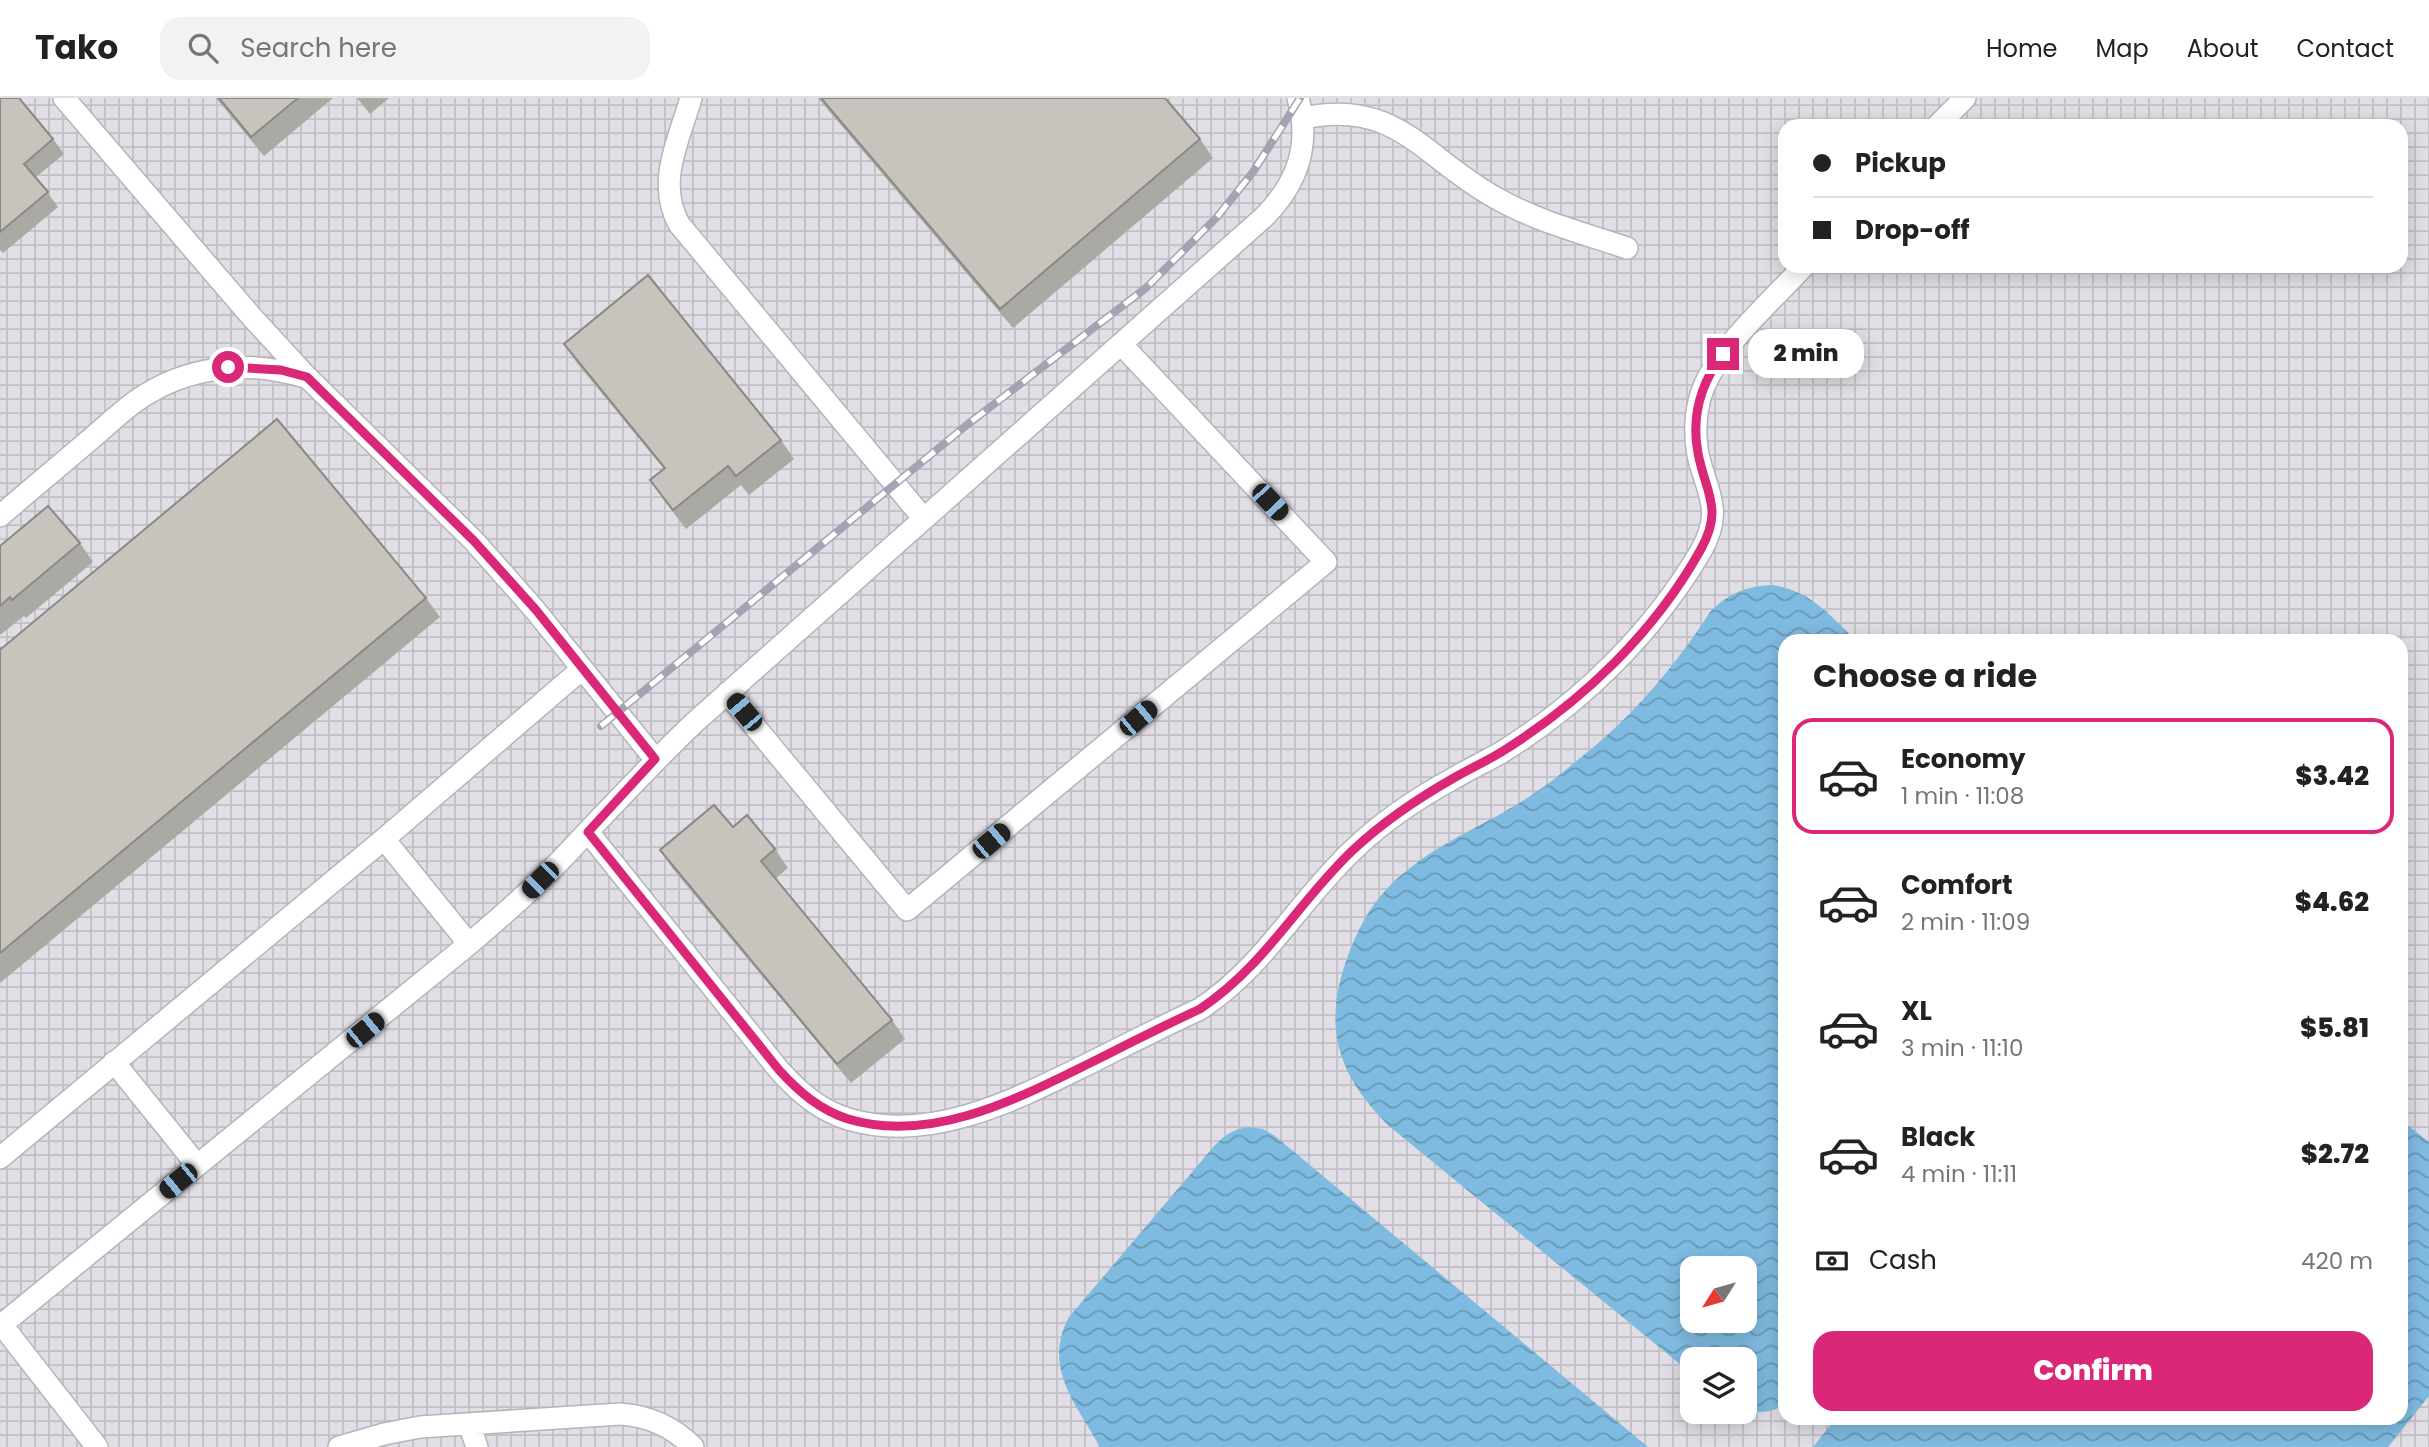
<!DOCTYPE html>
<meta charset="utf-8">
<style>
:root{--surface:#fff;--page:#f2f2f2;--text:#222;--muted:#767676;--line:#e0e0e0;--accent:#db2777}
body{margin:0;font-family:Poppins,sans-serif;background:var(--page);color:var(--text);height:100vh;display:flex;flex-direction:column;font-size:26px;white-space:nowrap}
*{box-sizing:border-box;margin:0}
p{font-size:23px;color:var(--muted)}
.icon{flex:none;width:38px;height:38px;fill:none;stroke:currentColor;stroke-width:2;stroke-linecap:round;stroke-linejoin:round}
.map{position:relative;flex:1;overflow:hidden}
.details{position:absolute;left:1778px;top:536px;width:630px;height:791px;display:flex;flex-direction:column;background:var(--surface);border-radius:21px;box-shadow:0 4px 18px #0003}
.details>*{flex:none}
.top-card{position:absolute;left:1778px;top:21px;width:630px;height:154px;border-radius:21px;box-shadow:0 4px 18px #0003;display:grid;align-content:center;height:154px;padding:0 35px;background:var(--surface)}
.needle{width:46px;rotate:233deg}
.controls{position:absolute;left:1680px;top:1158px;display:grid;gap:14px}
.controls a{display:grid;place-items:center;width:77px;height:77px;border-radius:14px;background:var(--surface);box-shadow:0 4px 18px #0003;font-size:35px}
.end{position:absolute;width:32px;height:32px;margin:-16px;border:9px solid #db2777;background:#fff;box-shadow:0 0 0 4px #fff}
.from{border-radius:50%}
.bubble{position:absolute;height:49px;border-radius:21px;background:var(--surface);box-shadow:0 4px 18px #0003;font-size:23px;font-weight:800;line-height:49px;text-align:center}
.car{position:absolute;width:21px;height:42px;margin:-21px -10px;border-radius:9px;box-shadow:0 0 5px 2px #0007;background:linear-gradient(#222 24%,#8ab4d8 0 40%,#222 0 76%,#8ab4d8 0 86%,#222 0)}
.top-card b{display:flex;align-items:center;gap:24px;height:66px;font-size:26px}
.top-card b+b{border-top:2px solid var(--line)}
.top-card i{width:18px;height:18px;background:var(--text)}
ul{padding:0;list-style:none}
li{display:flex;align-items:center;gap:21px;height:116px;margin:0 14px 10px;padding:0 21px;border:4px solid transparent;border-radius:21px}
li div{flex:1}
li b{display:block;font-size:26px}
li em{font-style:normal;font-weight:800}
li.on{border-color:var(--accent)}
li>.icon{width:63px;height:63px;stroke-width:1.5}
h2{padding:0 35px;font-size:32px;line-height:84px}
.pay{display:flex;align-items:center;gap:18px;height:77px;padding:0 35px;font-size:26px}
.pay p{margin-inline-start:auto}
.button{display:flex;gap:14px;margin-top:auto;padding:14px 35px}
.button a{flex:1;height:80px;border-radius:21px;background:var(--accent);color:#fff;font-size:28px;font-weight:800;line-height:80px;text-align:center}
header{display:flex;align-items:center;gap:42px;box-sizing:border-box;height:98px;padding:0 35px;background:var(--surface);border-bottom:2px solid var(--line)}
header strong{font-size:33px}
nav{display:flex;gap:38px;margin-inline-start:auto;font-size:24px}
.search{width:490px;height:63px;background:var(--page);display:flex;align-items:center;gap:18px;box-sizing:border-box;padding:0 24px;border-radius:21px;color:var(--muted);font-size:26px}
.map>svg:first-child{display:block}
.industrial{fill:url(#industrial-grid);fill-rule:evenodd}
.water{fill:url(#water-waves);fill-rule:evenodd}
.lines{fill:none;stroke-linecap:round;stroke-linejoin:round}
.lane-casing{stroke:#b3b4bd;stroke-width:24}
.lane{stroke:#fff;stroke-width:21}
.rail-casing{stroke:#a3a3b3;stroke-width:8}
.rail{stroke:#fff;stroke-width:5;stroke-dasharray:16;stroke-linecap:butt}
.wall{fill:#aba9a3}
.building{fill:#c7c4be;stroke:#8b8985;stroke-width:2}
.route{stroke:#db2777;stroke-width:9}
</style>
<header>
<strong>Tako</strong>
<div class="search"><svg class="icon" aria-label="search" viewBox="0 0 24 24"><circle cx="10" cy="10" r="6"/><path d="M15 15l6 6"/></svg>Search here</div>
<nav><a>Home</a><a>Map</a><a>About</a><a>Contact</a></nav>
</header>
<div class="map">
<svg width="2429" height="1349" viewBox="0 0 2429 1349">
<defs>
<pattern id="industrial-grid" width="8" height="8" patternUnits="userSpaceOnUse" patternTransform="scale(1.75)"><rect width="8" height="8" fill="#e1dfe5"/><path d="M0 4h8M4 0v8" fill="none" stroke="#c1c0c5"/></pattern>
<pattern id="water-waves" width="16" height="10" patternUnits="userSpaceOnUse" patternTransform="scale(1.75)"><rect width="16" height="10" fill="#7fbbe0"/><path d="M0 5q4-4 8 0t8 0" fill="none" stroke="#6898b6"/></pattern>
</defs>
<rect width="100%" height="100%" fill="#ebe8df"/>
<path class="industrial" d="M0 0H2429V1349H0ZM1785 28H2401V168H1785ZM1785 542H2401V1320H1785ZM1692 1171H1745V1223H1692ZM1692 1262H1745V1314H1692Z"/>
<path class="water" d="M1773 487C1812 494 1828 516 1856 542H1785V1307C1772 1314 1759 1316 1745 1312V1262H1692V1276L1389 1028C1335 975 1322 926 1349 855 1364 817 1378 795 1410 770 1447 740 1494 723 1533 696 1551 685 1567 670 1584 657 1633 618 1676 567 1710 514 1729 495 1746 488 1773 487ZM1692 1171H1745V1223H1692Z
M2401 1022 2429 1044V1298L2388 1349H1813L1836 1320H2401Z
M1249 1029 1263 1031 1275 1038 1648 1349H1100C1076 1306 1042 1269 1069 1219L1215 1047C1226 1036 1234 1031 1249 1029Z"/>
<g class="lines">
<g class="lane-casing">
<path id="lane" d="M64 0 250 217 307 279 474 443 535 512 655 661
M691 0C679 42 656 84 679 126L924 421
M1303 20C1397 0 1423 60 1496 100 1536 123 1583 135 1627 150
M1937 28 1965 0
M0 418C29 393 58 369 86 345 103 331 118 316 136 303 186 268 246 261 305 279
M727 595 907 812 1326 464 1121 246
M588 734 779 972C799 994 819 1012 848 1021 931 1046 1017 1001 1090 965 1126 947 1163 928 1200 911 1264 869 1298 804 1353 752 1383 723 1419 699 1456 679 1471 670 1487 663 1502 654 1583 604 1653 534 1701 453 1724 412 1707 395 1698 357 1695 340 1695 321 1699 304 1709 257 1771 204 1804 168
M469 846 384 741 582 571
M114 964 197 1067
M0 1060 384 741
M2 1227 97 1349
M0 1228 469 846C506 815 542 783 575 747 615 705 653 664 695 624L1264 119C1298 85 1311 47 1298 0
M469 1326 477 1349
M339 1349 384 1336 420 1329 620 1316C649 1318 672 1328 693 1349"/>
</g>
<use href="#lane" class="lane"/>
<g class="rail-casing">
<path id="rail" d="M601 628 968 326 1146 190 1217 119 1253 74 1300 0"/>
</g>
<use href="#rail" class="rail"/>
</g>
<path class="wall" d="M0 0 53 41 64 56 36 79 58 109 3 155 0 152Z
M216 0H333L264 58Z
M357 0H389L370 16Z
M818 0H1165L1200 41 1213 60 1013 230Z
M564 246 781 342 794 361 749 397 741 387 686 431 663 401 650 382 664 371 577 265Z
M80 445 93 464 26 520 24 518 0 537V448Z
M426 500 440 519 0 885V550L1 551Z
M775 751 788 770 775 781 892 922 905 941 851 985 673 771 660 752Z"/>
<path class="building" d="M0 0H19L53 41 24 66 48 94 0 134Z
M219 0H298L251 39Z
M821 0H1165L1200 41 1000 211Z
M648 177 781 342 736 378 728 368 673 412 650 382 665 370 564 246Z
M277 321 426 500 0 855V550L1 551Z
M48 408 80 445 12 502 10 499 0 508V448Z
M714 707 733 729 747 717 775 751 761 763 892 922 837 966 660 752Z"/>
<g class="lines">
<path class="route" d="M228 269 281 272 307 279 474 443 536 512 655 661 588 734 779 972C799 994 820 1012 848 1021 931 1046 1017 1001 1090 965 1126 947 1163 928 1200 911 1265 868 1298 804 1353 752 1383 724 1417 701 1452 681 1469 671 1487 663 1503 653 1583 603 1655 534 1701 451 1724 410 1705 394 1698 355 1691 318 1701 285 1723 256"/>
</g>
</svg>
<div class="controls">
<a><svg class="needle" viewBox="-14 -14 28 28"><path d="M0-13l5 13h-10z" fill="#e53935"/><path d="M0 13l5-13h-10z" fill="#767676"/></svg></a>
<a><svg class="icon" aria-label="layers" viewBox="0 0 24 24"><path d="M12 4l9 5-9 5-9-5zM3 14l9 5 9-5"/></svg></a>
</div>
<i class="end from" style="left:228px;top:269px"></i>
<i class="end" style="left:1723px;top:256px"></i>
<div class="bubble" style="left:1748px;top:231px;width:116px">2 min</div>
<i class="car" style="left:1270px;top:404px;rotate:137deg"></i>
<i class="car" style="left:744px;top:614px;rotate:320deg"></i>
<i class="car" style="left:1138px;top:620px;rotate:50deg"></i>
<i class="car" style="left:991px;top:743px;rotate:50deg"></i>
<i class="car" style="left:540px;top:782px;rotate:225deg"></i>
<i class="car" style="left:365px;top:932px;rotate:51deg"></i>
<i class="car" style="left:178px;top:1083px;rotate:231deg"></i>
<div class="top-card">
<b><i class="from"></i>Pickup</b>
<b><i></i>Drop-off</b>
</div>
<section class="details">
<h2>Choose a ride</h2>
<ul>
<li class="on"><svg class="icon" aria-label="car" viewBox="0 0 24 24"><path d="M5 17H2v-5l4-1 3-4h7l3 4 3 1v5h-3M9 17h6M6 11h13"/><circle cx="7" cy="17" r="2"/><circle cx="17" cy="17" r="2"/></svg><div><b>Economy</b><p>1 min · 11:08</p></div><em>$3.42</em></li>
<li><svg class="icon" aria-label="car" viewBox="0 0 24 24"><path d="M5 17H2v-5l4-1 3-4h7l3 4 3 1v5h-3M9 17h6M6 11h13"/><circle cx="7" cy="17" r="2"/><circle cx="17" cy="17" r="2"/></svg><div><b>Comfort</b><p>2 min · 11:09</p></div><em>$4.62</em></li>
<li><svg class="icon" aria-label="car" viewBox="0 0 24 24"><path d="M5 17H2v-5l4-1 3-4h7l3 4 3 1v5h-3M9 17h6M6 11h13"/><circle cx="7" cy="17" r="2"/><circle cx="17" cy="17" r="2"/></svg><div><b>XL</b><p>3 min · 11:10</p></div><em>$5.81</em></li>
<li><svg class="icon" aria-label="car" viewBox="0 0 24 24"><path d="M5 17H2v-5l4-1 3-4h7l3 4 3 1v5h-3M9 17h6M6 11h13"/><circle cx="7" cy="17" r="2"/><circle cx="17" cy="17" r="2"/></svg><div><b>Black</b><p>4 min · 11:11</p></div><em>$2.72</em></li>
</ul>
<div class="pay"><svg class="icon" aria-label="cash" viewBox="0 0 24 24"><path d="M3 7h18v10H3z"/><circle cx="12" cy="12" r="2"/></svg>Cash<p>420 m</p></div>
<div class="button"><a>Confirm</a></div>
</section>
</div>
